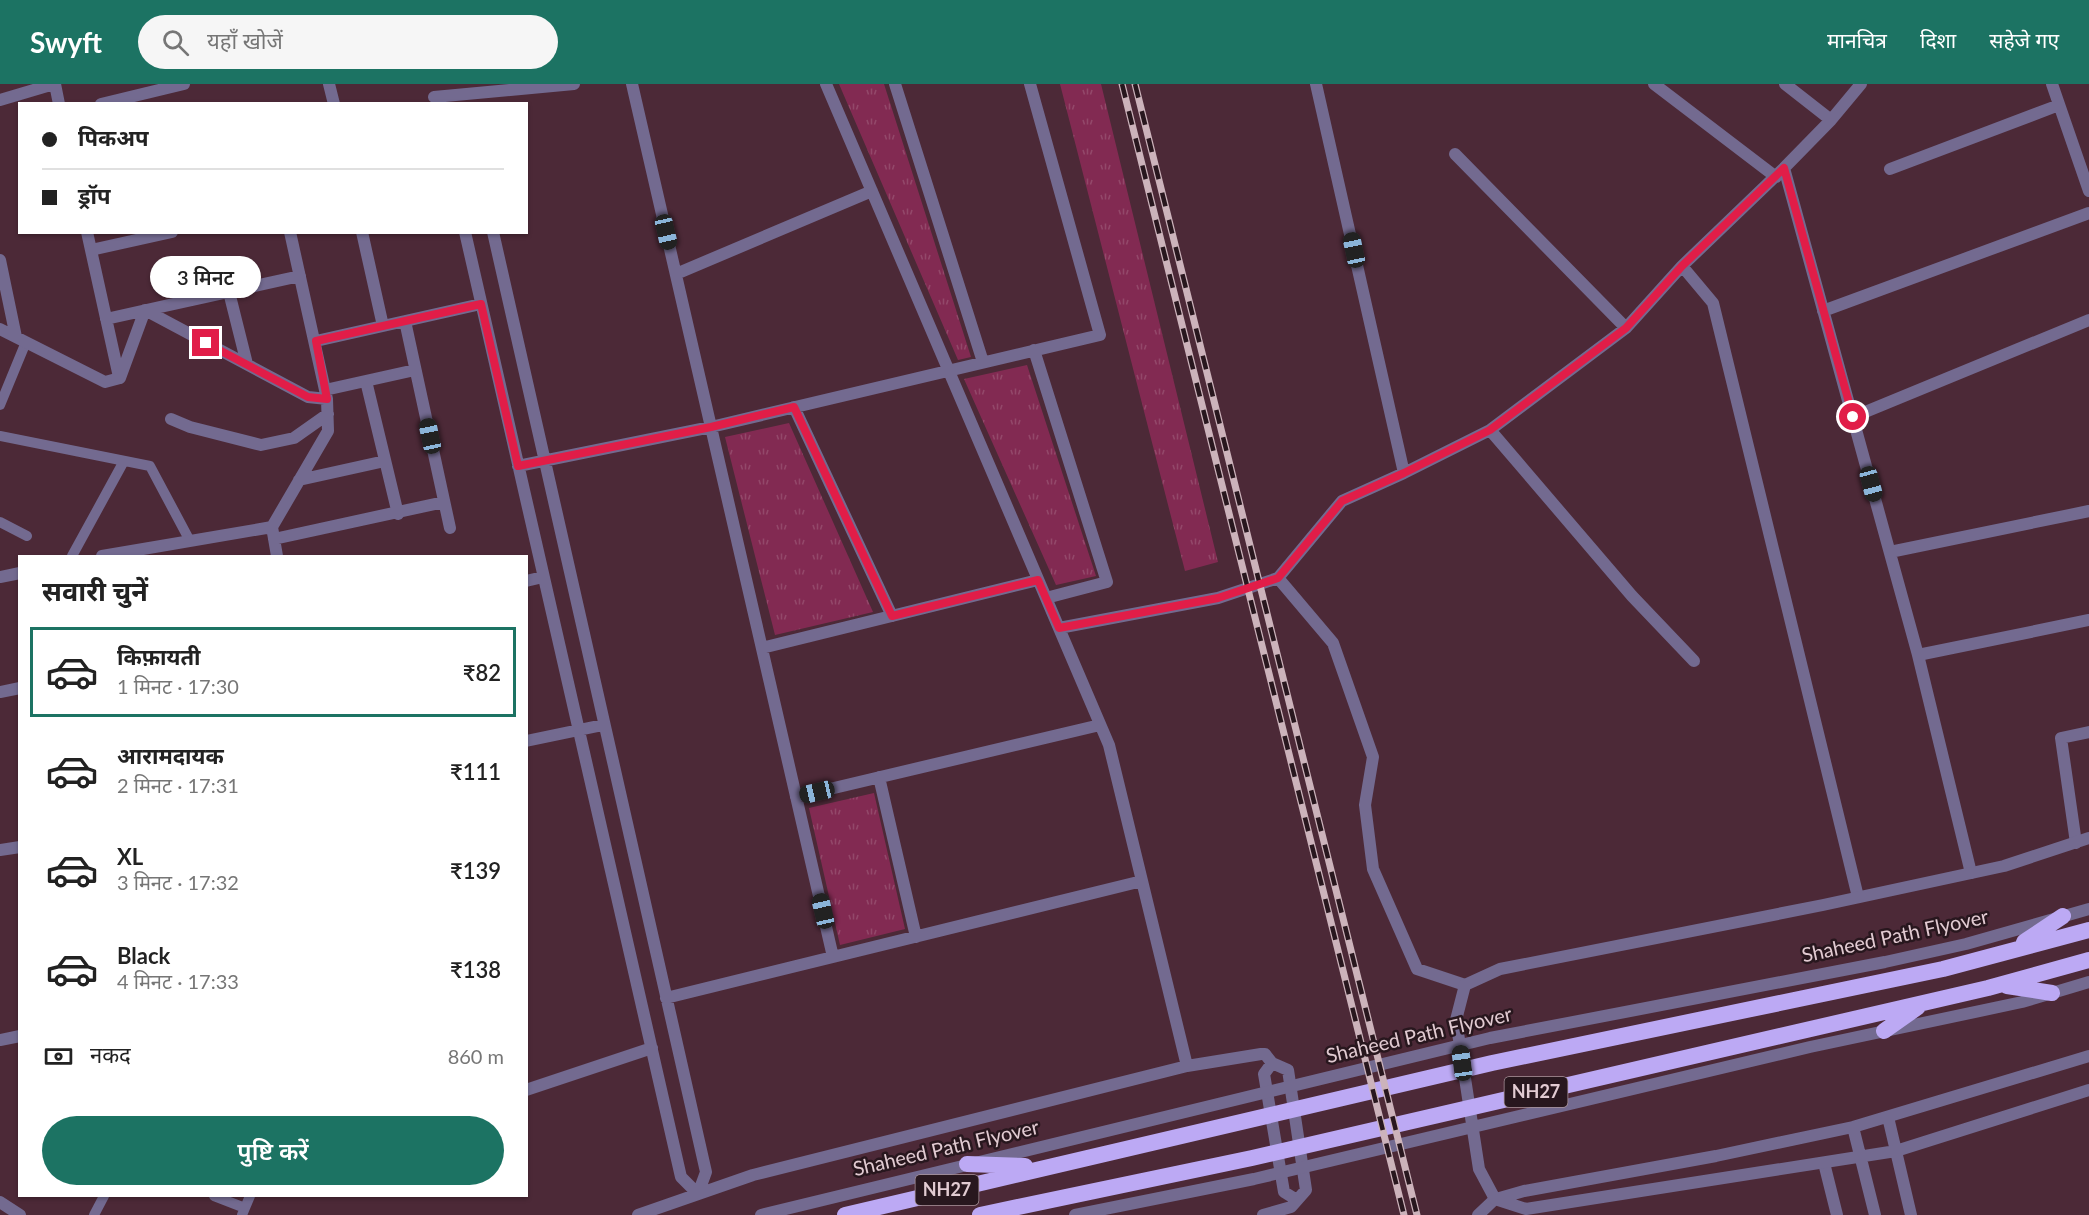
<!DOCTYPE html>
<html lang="hi">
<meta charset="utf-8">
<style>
:root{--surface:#fff;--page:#f6f6f6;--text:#222;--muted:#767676;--line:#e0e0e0;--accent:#1c7363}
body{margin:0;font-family:Lato,"Noto Sans Devanagari",sans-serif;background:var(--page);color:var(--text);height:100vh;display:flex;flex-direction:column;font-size:22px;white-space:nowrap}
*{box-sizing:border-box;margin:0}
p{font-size:20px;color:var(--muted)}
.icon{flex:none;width:33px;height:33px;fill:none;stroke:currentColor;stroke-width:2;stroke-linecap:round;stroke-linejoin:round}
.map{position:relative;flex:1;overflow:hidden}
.side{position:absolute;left:18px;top:471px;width:510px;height:642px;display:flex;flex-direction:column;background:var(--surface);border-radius:0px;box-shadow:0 2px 4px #0004}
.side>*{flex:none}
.hud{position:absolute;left:18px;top:18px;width:510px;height:132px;border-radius:0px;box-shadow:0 2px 4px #0004;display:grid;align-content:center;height:132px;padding:0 24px;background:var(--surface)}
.end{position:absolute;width:27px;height:27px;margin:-14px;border:8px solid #e11d48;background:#fff;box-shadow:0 0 0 3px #fff}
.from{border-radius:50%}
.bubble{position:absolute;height:42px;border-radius:21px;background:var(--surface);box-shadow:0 2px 4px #0004;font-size:20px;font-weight:600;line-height:42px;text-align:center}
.car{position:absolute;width:18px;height:36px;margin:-18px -9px;border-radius:8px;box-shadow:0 0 4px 2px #0007;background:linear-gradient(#222 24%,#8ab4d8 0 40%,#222 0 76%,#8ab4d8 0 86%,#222 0)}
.hud b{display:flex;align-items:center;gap:21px;height:57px;font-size:22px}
.hud b+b{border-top:2px solid var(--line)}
.hud i{width:15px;height:15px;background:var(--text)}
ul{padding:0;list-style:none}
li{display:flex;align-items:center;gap:18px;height:90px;margin:0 12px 9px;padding:0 12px;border:3px solid transparent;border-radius:0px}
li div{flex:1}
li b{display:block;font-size:22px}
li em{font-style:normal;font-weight:600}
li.selected{border-color:var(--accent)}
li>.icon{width:54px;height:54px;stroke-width:1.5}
h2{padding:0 24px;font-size:27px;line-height:72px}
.pay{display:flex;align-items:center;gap:15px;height:66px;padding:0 24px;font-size:22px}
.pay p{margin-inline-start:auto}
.cta{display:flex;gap:12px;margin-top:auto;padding:12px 24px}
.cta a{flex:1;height:69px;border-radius:36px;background:var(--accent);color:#fff;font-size:24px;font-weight:600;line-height:69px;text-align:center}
header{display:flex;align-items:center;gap:36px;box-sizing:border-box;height:84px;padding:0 30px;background:var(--accent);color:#fff}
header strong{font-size:28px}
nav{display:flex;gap:33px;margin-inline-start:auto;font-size:21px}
.search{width:420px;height:54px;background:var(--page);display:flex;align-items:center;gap:15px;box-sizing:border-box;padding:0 21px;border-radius:33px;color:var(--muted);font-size:22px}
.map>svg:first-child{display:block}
.grass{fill:url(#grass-tufts)}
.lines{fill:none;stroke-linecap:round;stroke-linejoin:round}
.service{stroke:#736a90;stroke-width:10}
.minor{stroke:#736a90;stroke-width:12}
.tertiary{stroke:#736a90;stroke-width:12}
.trunk{stroke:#bca9f4;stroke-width:16}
.rail-casing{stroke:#ccb3bb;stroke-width:7}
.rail{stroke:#28171e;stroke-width:4.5;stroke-dasharray:14;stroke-linecap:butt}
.route{stroke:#e11d48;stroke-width:8}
.labels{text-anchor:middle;stroke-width:5;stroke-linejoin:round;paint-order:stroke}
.shield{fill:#28171e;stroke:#aa959c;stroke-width:1.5}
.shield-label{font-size:18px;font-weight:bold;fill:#e2cbd2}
.street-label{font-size:20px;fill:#e2cbd2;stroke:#28171e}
</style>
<header>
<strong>Swyft</strong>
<div class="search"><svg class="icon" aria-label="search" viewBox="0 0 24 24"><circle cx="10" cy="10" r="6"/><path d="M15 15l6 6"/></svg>यहाँ खोजें</div>
<nav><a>मानचित्र</a><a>दिशा</a><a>सहेजे गए</a></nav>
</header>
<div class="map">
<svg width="2089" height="1131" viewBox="0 0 2089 1131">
<defs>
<pattern id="grass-tufts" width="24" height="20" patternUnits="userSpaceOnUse" patternTransform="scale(1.5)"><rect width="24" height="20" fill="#822a52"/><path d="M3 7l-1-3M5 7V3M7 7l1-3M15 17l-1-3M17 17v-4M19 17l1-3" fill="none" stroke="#93486a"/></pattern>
</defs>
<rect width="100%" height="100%" fill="#4c2937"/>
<path class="grass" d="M839 0H884L971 273 958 276Z
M1060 0H1101L1218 478 1185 487Z
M1027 281 1096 492 1056 501 964 295Z
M789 339 873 528 775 551 725 353Z
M874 709 905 845 840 861 809 724Z"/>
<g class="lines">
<path class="service" d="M0 321 26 258
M0 352 150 382 190 457
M0 438 27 452
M72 472 124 377
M214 1112 245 1124
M94 1131 104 1112
M242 1131 250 1112"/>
<path class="minor" d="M55 0 59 20
M329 0 334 20
M632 0 833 873
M826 0 1109 661 1187 982
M895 0 983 278
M1316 0 1404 389
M1654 0 1776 93
M1785 0 1831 36
M2052 0 2089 107
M434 13 574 0
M0 16 54 0
M101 20 184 0
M1455 70 1626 244
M1784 84 1918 571
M1890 85 2059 21
M87 148 119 293
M362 148 383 242
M465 148 681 1093 698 1110 706 1088 493 148
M91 166 172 148
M0 176 16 253
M1682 182 1713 219 1858 813
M676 190 872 107
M229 208 247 280
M1823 227 2089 129
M106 235 300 192
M405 237 450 444
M0 245 105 298 120 294
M316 257 481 220
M1034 266 1107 498 1046 514
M120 294 145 226 308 313 327 315
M366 297 398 430
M325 306 415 286
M794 323 892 532
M1853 333 2089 236
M171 335 190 343 261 361 294 354 328 330
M1490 346 1632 512 1694 577
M518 382 711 343 1100 251 1030 0
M299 396 385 377
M274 455 444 418
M1890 468 2089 427
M102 472 272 443
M277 472 272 443 328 347 327 315 290 148
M0 493 20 489
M1278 494 1333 559 1373 673 1365 721 1373 785 1417 885 1465 901
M526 497 543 493
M1059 544 1218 514 1278 494 1342 417 1404 389 1490 346 1626 244 1682 182 1784 84 1831 36 1861 0
M762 564 1038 496
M0 608 20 604
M526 657 603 641
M879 693 916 853
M796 713 1100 641
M2076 759 2061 654 2089 648
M0 766 20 763
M1971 789 1918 571 2089 536
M666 914 1142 797
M0 956 20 952
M1272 979 1264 990 1284 1108 1297 1116
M526 1006 652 964
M1824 1079 1837 1131
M0 1118 20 1131
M638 1131 753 1091 1187 982 1261 970H1265L1272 979 1288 986 1306 1106 1291 1123 1263 1131
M1478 1131 1495 1115"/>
<path class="tertiary" d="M2089 754 2004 782 1823 821 1500 885 1465 901 1456 936 1479 1085 1495 1115 1526 1125 1896 1067 2089 1006
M1888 1033 1911 1131
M1853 1043 1875 1131
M1496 1115 1524 1107 1716 1072 1853 1043 2089 972
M761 1131 1490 954 1885 878 1966 860 2089 825
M1075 1131 1254 1095 1810 963 2022 918 2089 898"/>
<path class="trunk" d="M2024 858 2063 832
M2007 902 2052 909
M1884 947 1918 923
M967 1080 1025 1082
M845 1131 1492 979 1943 885 2089 846
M980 1131 1252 1074 1988 904 2089 876"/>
<g class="rail-casing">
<path id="rail" d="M1122 0 1404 1131
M1135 0 1417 1131"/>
</g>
<use href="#rail" class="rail"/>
</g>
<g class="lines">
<path class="route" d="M206 259 308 313 327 315 316 257 481 220 518 382 711 343 794 323 892 532 1038 496 1059 544 1218 514 1278 494 1342 417 1404 389 1490 346 1626 244 1682 182 1784 84 1853 333"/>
</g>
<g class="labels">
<g class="shield">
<rect x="1504.5" y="993" width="63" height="30" rx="4.5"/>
<rect x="915.5" y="1091" width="63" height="30" rx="4.5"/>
</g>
<g class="shield-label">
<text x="1536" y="1014">NH27</text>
<text x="947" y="1112">NH27</text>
</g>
<g class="street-label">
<text transform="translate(1895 852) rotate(-12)" y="7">Shaheed Path Flyover</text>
<text transform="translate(1419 951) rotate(-13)" y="7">Shaheed Path Flyover</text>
<text transform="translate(946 1064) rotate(-13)" y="7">Shaheed Path Flyover</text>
</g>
</g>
</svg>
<i class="end from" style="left:1853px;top:333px"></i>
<i class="end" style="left:206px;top:259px"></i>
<div class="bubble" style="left:150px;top:172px;width:111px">3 मिनट</div>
<i class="car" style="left:666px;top:148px;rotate:167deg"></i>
<i class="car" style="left:1354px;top:166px;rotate:348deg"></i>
<i class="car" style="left:430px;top:352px;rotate:348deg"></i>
<i class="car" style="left:1871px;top:400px;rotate:165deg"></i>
<i class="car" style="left:817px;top:708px;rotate:257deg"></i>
<i class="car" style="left:823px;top:827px;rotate:347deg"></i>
<i class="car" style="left:1462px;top:979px;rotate:352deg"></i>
<div class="hud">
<b><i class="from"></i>पिकअप</b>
<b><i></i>ड्रॉप</b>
</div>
<section class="side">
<h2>सवारी चुनें</h2>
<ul>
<li class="selected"><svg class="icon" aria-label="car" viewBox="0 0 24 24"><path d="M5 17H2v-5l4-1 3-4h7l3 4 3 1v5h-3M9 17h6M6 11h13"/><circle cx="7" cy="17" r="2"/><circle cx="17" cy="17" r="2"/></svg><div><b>किफ़ायती</b><p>1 मिनट · 17:30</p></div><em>₹82</em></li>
<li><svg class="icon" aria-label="car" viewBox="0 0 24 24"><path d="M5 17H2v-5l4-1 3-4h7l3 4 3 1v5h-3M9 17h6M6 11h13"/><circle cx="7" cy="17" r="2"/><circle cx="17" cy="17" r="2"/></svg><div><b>आरामदायक</b><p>2 मिनट · 17:31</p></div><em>₹111</em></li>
<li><svg class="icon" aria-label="car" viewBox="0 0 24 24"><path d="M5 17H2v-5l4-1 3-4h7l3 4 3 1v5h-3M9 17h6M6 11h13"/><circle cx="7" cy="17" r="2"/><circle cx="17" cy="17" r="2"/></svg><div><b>XL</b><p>3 मिनट · 17:32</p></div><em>₹139</em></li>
<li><svg class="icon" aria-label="car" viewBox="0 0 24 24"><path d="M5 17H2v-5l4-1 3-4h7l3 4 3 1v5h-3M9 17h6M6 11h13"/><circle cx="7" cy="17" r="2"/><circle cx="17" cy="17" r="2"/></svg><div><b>Black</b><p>4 मिनट · 17:33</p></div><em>₹138</em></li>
</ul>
<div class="pay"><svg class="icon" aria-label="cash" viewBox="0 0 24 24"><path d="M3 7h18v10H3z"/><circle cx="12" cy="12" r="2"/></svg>नकद<p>860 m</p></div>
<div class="cta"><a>पुष्टि करें</a></div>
</section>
</div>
